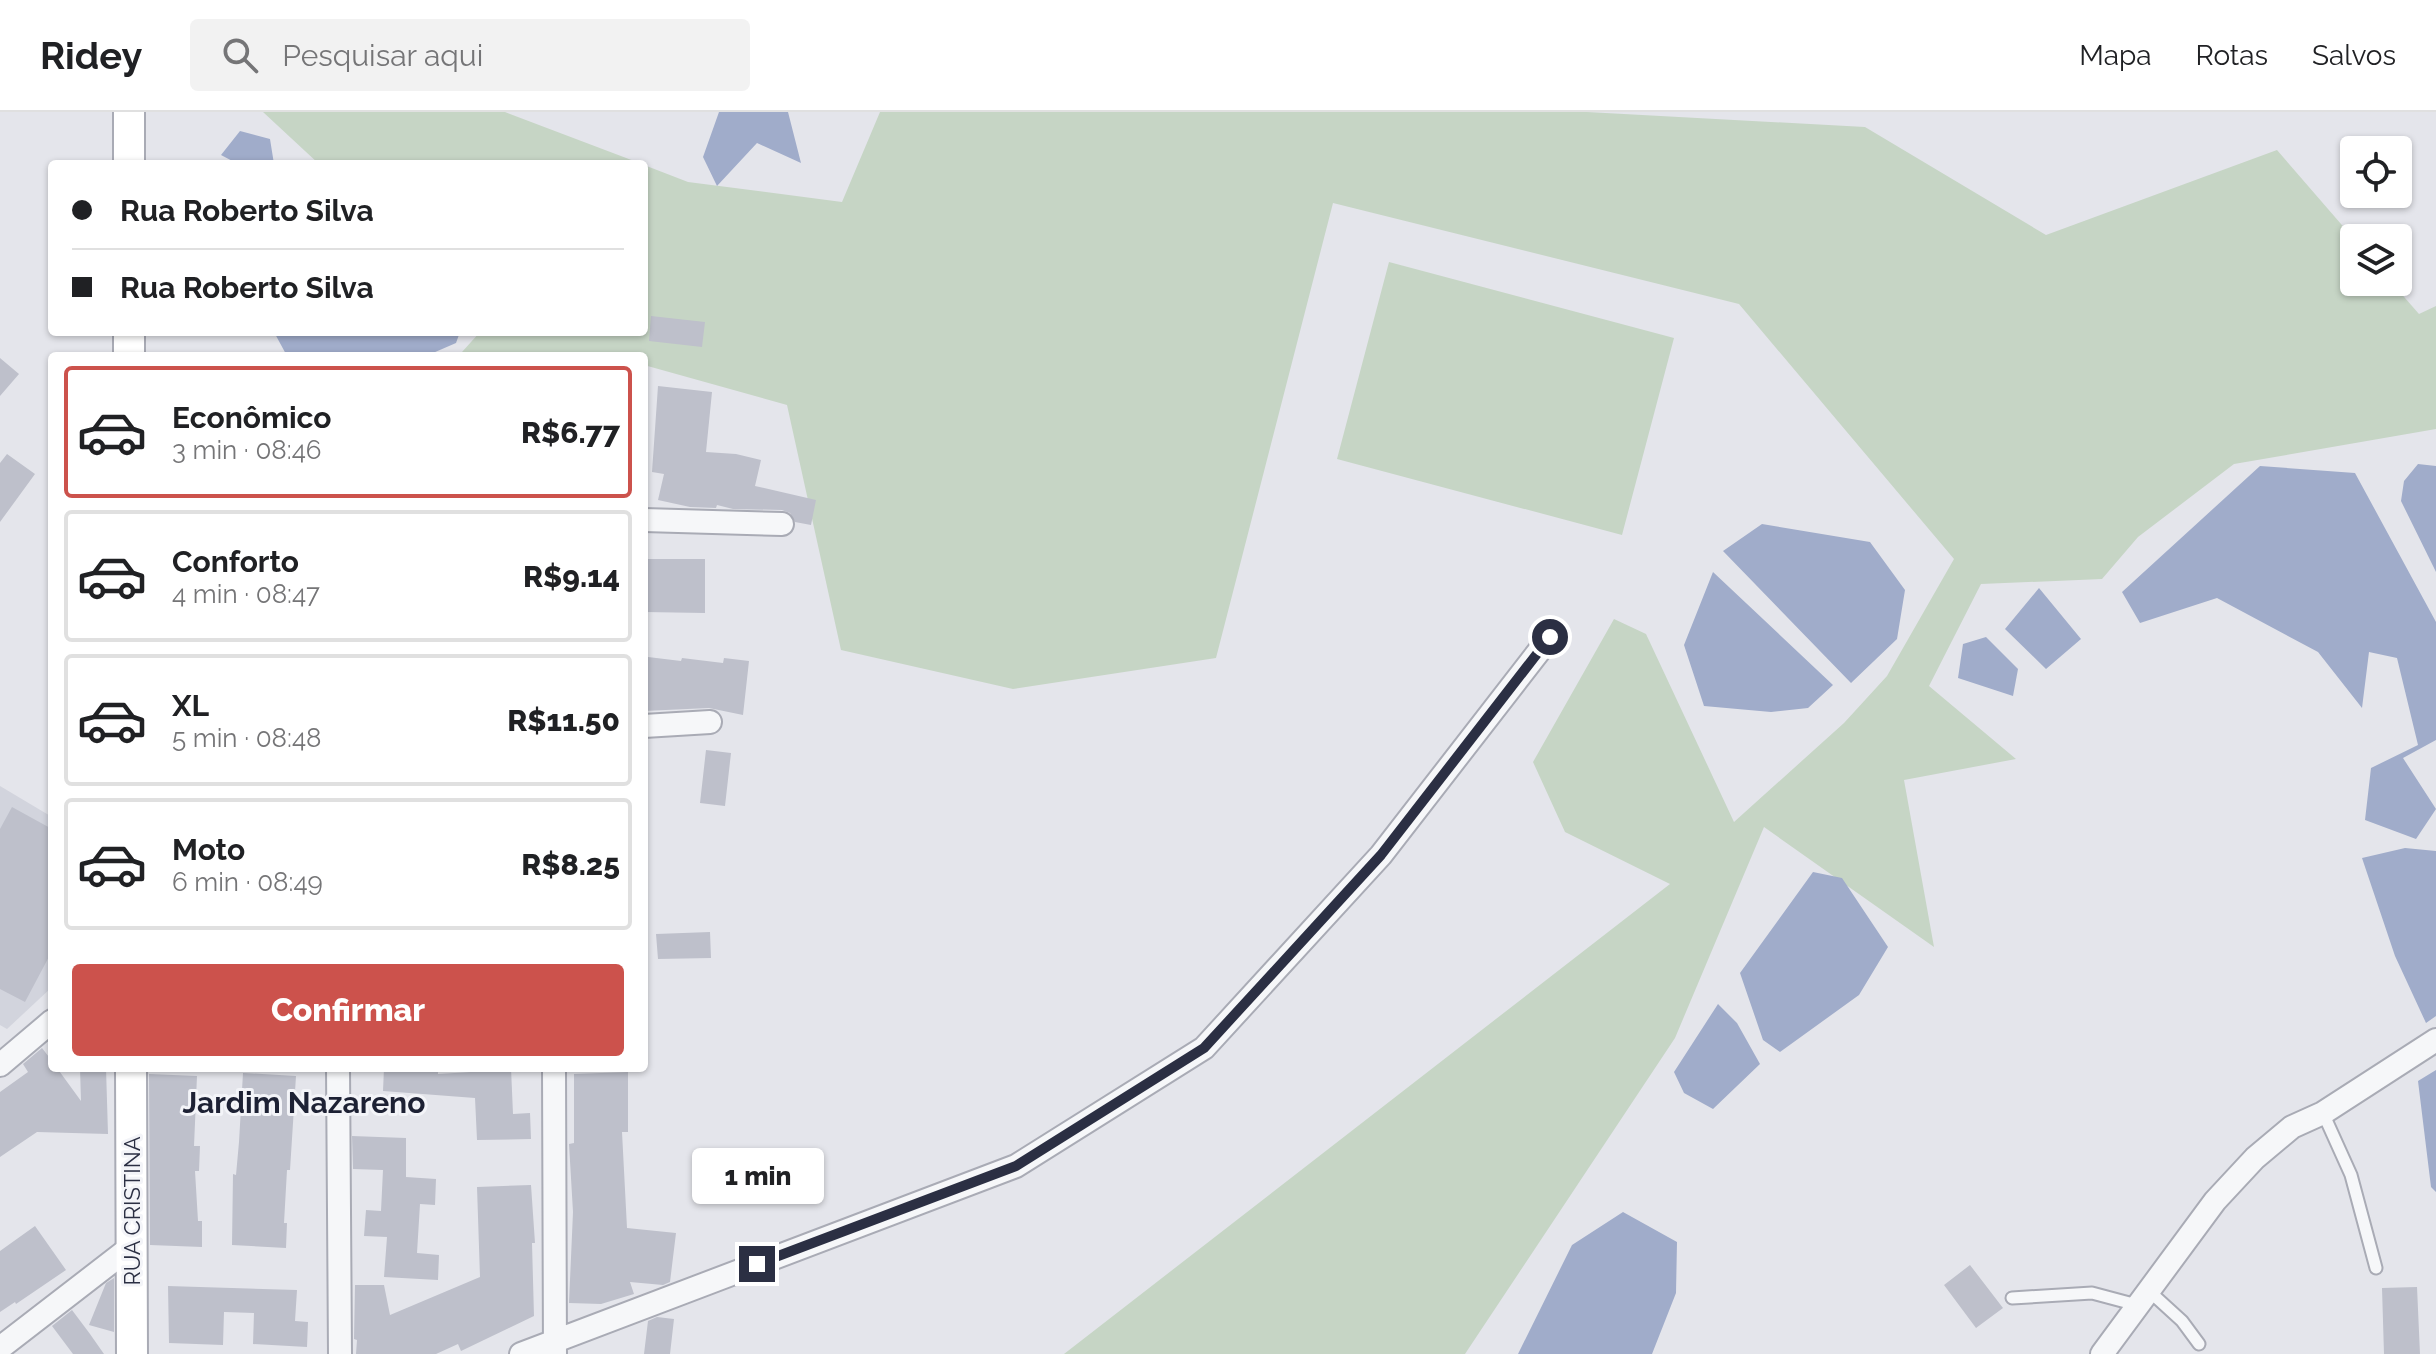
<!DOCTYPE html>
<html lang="pt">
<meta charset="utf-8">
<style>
:root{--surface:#fff;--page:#f2f2f2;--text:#202124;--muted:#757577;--line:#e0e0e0;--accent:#cc524c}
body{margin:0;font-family:Raleway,sans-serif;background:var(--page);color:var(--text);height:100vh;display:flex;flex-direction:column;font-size:30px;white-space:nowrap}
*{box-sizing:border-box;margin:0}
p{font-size:26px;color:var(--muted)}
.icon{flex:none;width:44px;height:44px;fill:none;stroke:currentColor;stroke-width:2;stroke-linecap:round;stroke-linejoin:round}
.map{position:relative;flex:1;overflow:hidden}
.drawer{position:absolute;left:48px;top:240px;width:600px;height:720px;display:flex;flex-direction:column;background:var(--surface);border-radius:8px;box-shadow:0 2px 6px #0004}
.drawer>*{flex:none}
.banner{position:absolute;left:48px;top:48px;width:600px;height:176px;border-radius:8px;box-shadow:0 2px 6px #0004;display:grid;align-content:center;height:176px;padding:0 24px;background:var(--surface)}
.tools{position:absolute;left:2340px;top:24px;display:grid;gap:16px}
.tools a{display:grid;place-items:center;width:72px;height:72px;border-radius:8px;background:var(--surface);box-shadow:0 2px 6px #0004;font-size:40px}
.end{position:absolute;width:36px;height:36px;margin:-18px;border:10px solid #2b2f43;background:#fff;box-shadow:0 0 0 4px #fff}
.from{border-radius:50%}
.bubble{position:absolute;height:56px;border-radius:8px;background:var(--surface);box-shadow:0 2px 6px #0004;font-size:26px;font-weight:800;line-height:56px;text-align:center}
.banner b{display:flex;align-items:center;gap:28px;height:76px;font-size:30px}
.banner b+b{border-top:2px solid var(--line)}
.banner i{width:20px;height:20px;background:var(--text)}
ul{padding:14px 0 0;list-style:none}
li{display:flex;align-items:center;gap:24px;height:132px;margin:0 16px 12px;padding:0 8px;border:4px solid var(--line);border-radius:8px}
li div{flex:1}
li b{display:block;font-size:30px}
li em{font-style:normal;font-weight:800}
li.selected{border-color:var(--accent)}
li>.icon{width:72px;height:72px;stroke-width:1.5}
.action{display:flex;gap:16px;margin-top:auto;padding:16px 24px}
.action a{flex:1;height:92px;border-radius:8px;background:var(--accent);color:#fff;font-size:32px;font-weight:800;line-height:92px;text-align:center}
header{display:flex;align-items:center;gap:48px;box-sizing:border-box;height:112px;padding:0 40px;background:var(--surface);border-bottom:2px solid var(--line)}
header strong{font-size:38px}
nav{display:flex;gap:44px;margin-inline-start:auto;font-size:28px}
.search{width:560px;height:72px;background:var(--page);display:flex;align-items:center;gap:20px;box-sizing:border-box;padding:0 28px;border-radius:8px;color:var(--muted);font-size:30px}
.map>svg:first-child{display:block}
.built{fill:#d2d4dd}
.green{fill:#c6d5c5}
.water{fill:#a0acca}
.building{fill:#bec0cb}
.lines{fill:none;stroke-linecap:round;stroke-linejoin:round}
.lane-casing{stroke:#a9abb5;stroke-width:15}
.street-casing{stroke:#a9abb5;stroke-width:26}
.secondary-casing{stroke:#a9abb5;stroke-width:34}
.lane{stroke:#f6f7f9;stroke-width:11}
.street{stroke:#f6f7f9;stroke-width:22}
.secondary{stroke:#fff;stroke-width:30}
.route{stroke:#2b2f43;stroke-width:10}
.labels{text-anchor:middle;stroke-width:6;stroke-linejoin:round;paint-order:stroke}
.street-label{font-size:22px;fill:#2b2f43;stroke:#f3f4f8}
.district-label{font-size:30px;font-weight:bold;fill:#1d2134;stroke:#f3f4f8}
</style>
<header>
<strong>Ridey</strong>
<div class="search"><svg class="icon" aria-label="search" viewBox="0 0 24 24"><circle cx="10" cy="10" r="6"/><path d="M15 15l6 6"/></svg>Pesquisar aqui</div>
<nav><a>Mapa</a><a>Rotas</a><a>Salvos</a></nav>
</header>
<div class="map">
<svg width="2436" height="1242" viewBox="0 0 2436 1242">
<rect width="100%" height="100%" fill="#e4e5eb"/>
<path class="built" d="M0 674 52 705V875L7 917 0 913Z"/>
<path class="green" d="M263 0H505L642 52H319Z
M880 0H1587L1865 15 2046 123 2277 38 2354 127V170H2391L2419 202 2436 194V317L2234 352 2138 425 2102 467 1981 472 1929 574 2016 647 1904 668 1934 835 1764 715 1675 926 1465 1242H1064L1670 772 1565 720 1533 650 1614 507 1646 522 1734 710 1844 611 1887 564 1954 447 1739 192 1333 91 1216 546 1013 577 841 538 787 293 644 253V244C628 244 601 239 588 244H454L462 240 480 220H644V53L688 70 842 90Z
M1389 150 1674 226 1622 423 1337 347Z"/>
<path class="water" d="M719 0H788L801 51 757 31 717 74 703 45Z
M240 19 270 27 274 52H238L221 43Z
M274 220H460L456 231 426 244H287Z
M2418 352 2436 354V460L2401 389 2404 369Z
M2260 354 2355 361 2436 510V628L2403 646 2436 697 2416 727 2365 708 2371 656 2418 633 2397 546 2369 540 2362 596 2318 540 2217 486 2140 511 2122 480Z
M1762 412 1870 430 1905 478 1897 527 1851 571 1723 439Z
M1713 460 1833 573 1808 596 1771 600 1704 594 1684 533Z
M2039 476 2081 527 2046 557 2005 517Z
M1986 525 2018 557 2013 584 1958 566 1963 532Z
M2405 736 2436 739V904L2426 911 2395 844 2362 746Z
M1813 760 1842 766 1888 835 1859 883 1780 940 1763 928 1740 861Z
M1718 892 1737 911 1760 952 1713 997 1684 981 1674 960Z
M2436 958V1080L2431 1075 2418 969Z
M1623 1100 1677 1130 1676 1181 1652 1242H1518L1572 1133Z"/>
<path class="building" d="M651 204 705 210 702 235 649 229Z
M0 246 19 262 0 284Z
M658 274 712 280 706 340 736 342 761 348 755 374 816 388 811 413 795 410 790 401 782 398 733 397 717 393 716 396 690 395 658 388 664 362 652 360Z
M7 342 35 362 0 410V351Z
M644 447H705V501L644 500Z
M648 545 681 549 682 546 723 551 724 546 749 549 743 603 709 596 644 599Z
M706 638 731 641 725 694 700 691Z
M12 695 52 717V839L25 890 0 877V717Z
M710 820 711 846 658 847 656 822Z
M42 936 52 949V956H57L81 989 80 956H106L108 1022 37 1020 0 1045V980L28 960 23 952Z
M384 956 438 957V962L471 960V956H511L513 1002 530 1001 531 1027 477 1028 475 986 383 979Z
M628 960V1020H622L627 1116 676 1121 670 1170 663 1173 630 1170 634 1182 601 1192 569 1191 573 1100 569 1032 574 1031V962Z
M243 961 296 964 290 1058H287L284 1111H287L286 1136 232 1133 233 1062 236 1063 239 1030Z
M149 962 197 964 194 1034H200L199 1059H195L198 1109H202V1135L150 1133Z
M352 1024 406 1026V1065L436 1067 435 1093 420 1092 417 1141 439 1143 438 1168 384 1165 387 1125 364 1124 366 1098 381 1099 383 1058 353 1057Z
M531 1073 535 1131H532L534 1204 461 1239 458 1232 436 1242H356L357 1228 354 1227 355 1173H384L390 1203 480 1165 477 1075Z
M35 1114 66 1158 16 1192 15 1190 0 1200V1139Z
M1970 1153 2003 1196 1976 1216 1944 1173Z
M114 1166V1220L89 1213 106 1171Z
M168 1174 297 1178 295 1209 308 1210 307 1235 253 1232 254 1201 224 1200 223 1233 169 1231Z
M2417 1175 2420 1242H2384L2382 1176Z
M72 1198 90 1222 104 1242H73L52 1214Z
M657 1205 674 1207 670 1242H644L648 1209Z"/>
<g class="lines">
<g class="lane-casing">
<path id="lane" d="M2323 1001 2351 1063 2376 1156
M2148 1178 2182 1209 2199 1232
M2012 1186 2092 1181 2137 1193"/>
</g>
<g class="street-casing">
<path id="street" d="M644 408 782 412
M644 614 710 610
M0 953 52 909
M338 956 340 1242
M554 956 555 1242
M0 1236 132 1134
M521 1242 1016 1054 1204 936 1381 743 1550 525
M2102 1242 2215 1089 2255 1046 2292 1015 2323 1001 2436 928"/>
</g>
<g class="secondary-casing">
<path id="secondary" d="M129 0V52
M129 220V244
M131 956 132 1242"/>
</g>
<use href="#lane" class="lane"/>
<use href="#street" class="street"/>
<use href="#secondary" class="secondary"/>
</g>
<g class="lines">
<path class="route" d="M757 1152 1016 1054 1204 936 1381 743 1550 525"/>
</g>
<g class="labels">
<g class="street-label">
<text transform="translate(132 1099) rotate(-90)" y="8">RUA CRISTINA</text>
</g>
<g class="district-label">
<text x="304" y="1001">Jardim Nazareno</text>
</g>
</g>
</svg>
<div class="tools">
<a><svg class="icon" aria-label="locate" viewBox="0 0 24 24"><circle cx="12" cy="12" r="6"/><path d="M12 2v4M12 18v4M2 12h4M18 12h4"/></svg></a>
<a><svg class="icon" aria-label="layers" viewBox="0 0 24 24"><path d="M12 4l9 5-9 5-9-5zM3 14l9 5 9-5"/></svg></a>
</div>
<i class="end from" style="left:1550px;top:525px"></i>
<i class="end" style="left:757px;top:1152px"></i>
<div class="bubble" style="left:692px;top:1036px;width:132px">1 min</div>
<div class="banner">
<b><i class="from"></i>Rua Roberto Silva</b>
<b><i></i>Rua Roberto Silva</b>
</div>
<section class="drawer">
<ul>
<li class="selected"><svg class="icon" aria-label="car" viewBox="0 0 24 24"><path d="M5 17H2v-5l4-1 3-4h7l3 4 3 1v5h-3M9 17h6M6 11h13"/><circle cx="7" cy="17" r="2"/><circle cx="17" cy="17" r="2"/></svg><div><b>Econômico</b><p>3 min · 08:46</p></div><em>R$6.77</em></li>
<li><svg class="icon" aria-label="car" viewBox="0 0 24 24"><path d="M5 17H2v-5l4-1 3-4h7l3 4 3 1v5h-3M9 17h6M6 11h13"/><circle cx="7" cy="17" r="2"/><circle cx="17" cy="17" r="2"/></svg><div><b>Conforto</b><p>4 min · 08:47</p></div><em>R$9.14</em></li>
<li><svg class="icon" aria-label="car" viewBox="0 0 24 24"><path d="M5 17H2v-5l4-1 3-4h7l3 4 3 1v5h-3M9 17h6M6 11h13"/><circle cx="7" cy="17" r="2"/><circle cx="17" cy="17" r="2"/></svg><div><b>XL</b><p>5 min · 08:48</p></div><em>R$11.50</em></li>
<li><svg class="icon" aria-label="car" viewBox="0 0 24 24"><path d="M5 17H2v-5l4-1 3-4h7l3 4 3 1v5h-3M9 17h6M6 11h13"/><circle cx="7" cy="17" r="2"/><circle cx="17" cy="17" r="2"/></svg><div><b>Moto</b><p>6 min · 08:49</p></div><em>R$8.25</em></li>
</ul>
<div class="action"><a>Confirmar</a></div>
</section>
</div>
